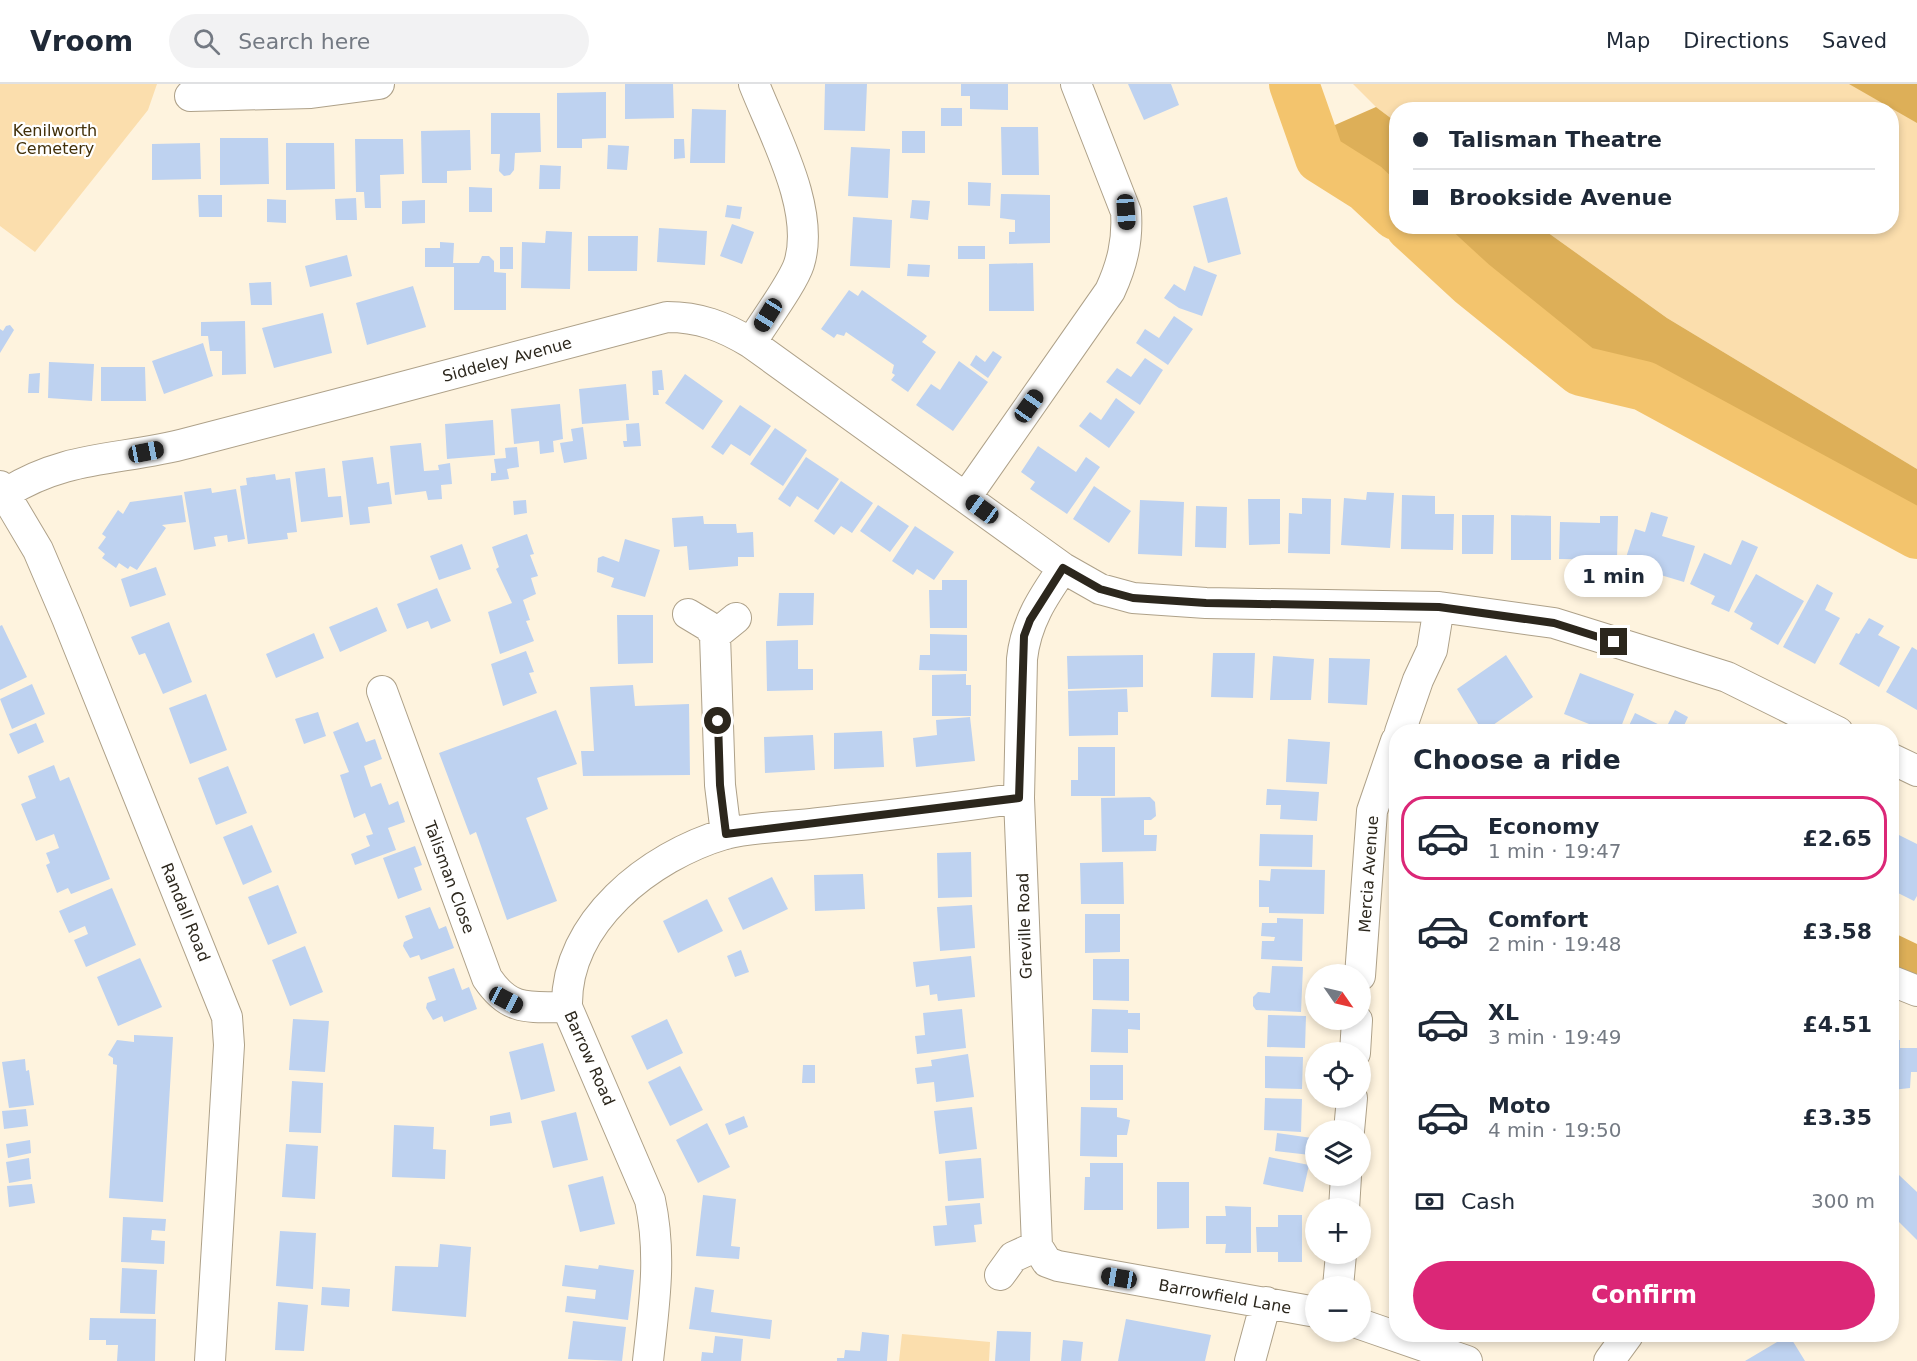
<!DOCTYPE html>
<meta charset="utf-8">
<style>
:root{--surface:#fff;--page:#f2f2f3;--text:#1f2937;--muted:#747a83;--line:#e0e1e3;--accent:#db2777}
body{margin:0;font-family:"DejaVu Sans",sans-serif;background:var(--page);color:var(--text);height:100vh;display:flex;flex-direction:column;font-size:22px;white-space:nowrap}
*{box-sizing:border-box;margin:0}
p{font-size:20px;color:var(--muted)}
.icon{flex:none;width:33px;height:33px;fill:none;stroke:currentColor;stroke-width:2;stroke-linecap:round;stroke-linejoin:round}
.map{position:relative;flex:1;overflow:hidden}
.panel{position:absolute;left:1389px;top:640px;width:510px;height:618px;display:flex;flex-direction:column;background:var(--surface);border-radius:24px;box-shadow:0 3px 9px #0003}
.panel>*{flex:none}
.guide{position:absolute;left:1389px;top:18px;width:510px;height:132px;border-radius:24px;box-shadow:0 3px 9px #0003;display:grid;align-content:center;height:132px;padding:0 24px;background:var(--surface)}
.needle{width:39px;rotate:124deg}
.fabs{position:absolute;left:1305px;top:880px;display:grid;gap:12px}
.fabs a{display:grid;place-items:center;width:66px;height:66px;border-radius:50%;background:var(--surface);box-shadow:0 3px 9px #0003;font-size:30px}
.end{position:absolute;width:27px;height:27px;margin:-14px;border:8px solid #2c271d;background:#fff;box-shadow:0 0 0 3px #fff}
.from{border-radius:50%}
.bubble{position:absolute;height:42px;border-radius:21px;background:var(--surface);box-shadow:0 3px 9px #0003;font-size:20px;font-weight:700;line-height:42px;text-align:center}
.car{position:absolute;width:18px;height:36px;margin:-18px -9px;border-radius:8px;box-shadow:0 0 4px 2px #0007;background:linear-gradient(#222 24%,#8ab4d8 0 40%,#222 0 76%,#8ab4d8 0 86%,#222 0)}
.guide b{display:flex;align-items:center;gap:21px;height:57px;font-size:22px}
.guide b+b{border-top:2px solid var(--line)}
.guide i{width:15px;height:15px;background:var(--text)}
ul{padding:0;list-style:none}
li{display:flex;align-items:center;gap:18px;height:84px;margin:0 12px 9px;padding:0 12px;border:3px solid transparent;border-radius:24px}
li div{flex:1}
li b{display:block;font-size:22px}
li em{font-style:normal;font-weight:700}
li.on{border-color:var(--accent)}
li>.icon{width:54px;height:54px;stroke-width:1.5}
h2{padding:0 24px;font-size:27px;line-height:72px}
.pay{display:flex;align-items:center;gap:15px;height:66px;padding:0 24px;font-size:22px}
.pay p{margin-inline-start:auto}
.action{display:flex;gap:12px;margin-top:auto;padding:12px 24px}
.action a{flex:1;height:69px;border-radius:36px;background:var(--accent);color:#fff;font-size:24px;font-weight:700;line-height:69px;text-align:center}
header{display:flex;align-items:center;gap:36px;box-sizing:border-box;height:84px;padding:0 30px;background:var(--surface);border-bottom:2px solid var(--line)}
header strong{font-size:28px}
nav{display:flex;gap:33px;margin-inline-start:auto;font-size:21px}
.search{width:420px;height:54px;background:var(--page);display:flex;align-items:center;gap:15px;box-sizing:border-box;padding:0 21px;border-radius:33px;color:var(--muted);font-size:22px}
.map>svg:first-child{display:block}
.green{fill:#fbdead}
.forest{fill:#ddaf58}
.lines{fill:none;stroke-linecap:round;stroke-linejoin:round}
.river{stroke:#f3c46d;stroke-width:50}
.building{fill:#bed2f0}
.minor-casing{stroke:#aea189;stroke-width:32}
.minor{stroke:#fff;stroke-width:30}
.route{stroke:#2c271d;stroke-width:8}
.labels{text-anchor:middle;stroke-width:4.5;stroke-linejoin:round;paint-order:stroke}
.park-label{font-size:16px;fill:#423009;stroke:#fff}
.street-label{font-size:16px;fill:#2c271d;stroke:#fff}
</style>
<header>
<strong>Vroom</strong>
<div class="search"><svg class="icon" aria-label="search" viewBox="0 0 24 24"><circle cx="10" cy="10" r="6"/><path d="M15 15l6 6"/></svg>Search here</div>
<nav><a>Map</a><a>Directions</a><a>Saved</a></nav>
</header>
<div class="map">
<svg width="1917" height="1277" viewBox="0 0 1917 1277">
<rect width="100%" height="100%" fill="#fef3de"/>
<path class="green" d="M0 0H157L148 26 35 168 0 142Z
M1353 0H1917V385L1667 234 1540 143 1892 142V26H1396V38L1376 23Z
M902 1250 990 1258 989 1277H899Z"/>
<path class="forest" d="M1849 0H1917V39Z
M1376 23 1396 38V131L1366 103 1320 74 1312 51Z
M1410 143H1540L1667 234 1917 385V450L1644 302 1580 289Z
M1892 848 1917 860V907L1892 897Z"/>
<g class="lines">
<path class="river" d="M1294 0 1320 74 1366 103 1396 131
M1410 142 1472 199 1581 287 1644 302 1917 450"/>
</g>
<path class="building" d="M625 0H673L674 34 625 35Z
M825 0H867L865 47 824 46Z
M961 0H1008V26L970 25V12H961Z
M1128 0H1171L1179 21 1144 36Z
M606 8V54L582 55V64H557V9Z
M941 24H962V42H941Z
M692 25 726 26 725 79H690Z
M491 29H540L541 68 515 69 514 86 510 91 504 92 499 87 500 70H491Z
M1001 43H1038L1039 91H1002Z
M470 46 471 86 447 87V99H422L421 47Z
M902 47H925V69H902Z
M220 54H268L269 100 220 101Z
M355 55H403L404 90 380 91 381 124H365L364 108H356Z
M674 55H684L685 74 674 75Z
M200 59 201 95 152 96V60Z
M286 59H334L335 105 286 106Z
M608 61 629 62 627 86 607 85Z
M851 63 890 65 888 114 848 112Z
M540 81 561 82 560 105H539Z
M968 98 991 99 990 122 968 121Z
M469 103 492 104V128H469Z
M1001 110 1050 111V159L1009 160V148H1015V136L1000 134Z
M198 111H222V133H199Z
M1227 113 1241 170 1208 179 1193 122Z
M356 114 357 136H336L335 115Z
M267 115 286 116V139L267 138Z
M425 116V139L402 140V117Z
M912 116 930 117 928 136 910 134Z
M727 121 742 123 740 135 725 133Z
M853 133 892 136 890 184 850 182Z
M732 140 754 148 742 180 720 172Z
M659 144 707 147 705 181 657 178Z
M546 147 572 148 570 205 521 204 522 158 545 159Z
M588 152H638L637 187H588Z
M440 158 454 159 453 179H479L482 172H489L494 177V188L506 189V226H454V183H425V164H440Z
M958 162H985V175H958Z
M500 163H513V185H500Z
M347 171 352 192 310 203 305 182Z
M1033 179 1034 227H989V180Z
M908 180 930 181 929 193 907 192Z
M1194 182 1217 191 1202 232 1179 224 1164 214 1174 200 1185 207Z
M271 198 272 221H251L249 199Z
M413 202 426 243 367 261 356 219Z
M849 206 858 212 862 206 927 252 922 258 936 268 908 308 891 296 895 291 892 289 894 281 846 248 844 252 837 250 834 254 821 245Z
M323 229 332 269 274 284 262 244Z
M1174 232 1193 245 1168 281 1136 259 1145 245 1159 254Z
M245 237 246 290 222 291V267H210L208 252H201V238Z
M10 241 14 246 0 269V245L3 247 6 242Z
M203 259 213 292 164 310 152 277Z
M993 267 1002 273 988 294 970 281 976 271 985 278Z
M1145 274 1163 286 1140 321 1106 298 1117 284 1131 293Z
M959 277 988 298 953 347 916 321 931 300 940 306Z
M49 278 94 280 92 317 48 314Z
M101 283H145L146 317H101Z
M662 286 664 306H658L659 311H653L652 287Z
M40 289 39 309H28L29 290Z
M685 290 723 317 703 346 665 319Z
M626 300 629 336 582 340 579 305Z
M1116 314 1135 328 1109 364 1079 342 1090 328 1101 336Z
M560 320 563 355 553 357 554 368 540 370 539 357 514 360 511 325Z
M740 321 771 342 750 372 731 360 723 371 711 363Z
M493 336 495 371 447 375 445 340Z
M639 339 641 362 624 363 623 357H627L626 340Z
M583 343 587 375 564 379 560 359 573 357 571 345Z
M775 344 807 366 783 402 750 380Z
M421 359 424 387 439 386 438 381 450 379 452 400 441 401 442 415 428 416 426 407 395 411 390 362Z
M1038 362 1076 388 1086 373 1100 383 1067 430 1030 405 1035 398 1021 388Z
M517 363 519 383 507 385 509 395 491 397V389H496L494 375 506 374 505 364Z
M373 373 377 400 389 398 392 420 368 423 370 439 350 441 342 377Z
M806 373 839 395 818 426 797 412 790 423 778 415Z
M325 384 328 413 341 412 343 433 301 438 295 388Z
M275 390 276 396 290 394 297 448 287 449 288 455 248 460 240 402 247 401 246 394Z
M841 397 873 419 852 449 841 442 834 451 814 437Z
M1094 402 1131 427 1109 459 1073 435Z
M211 404 212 409 236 405 245 455 228 458 227 451 214 453 216 462 194 466 184 408Z
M1367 408 1394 409 1390 464 1341 461 1344 414 1366 416Z
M182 411 186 438 162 441 166 444 137 486 130 482 128 485 119 479 116 484 102 474 105 470 98 464 106 453 102 450 118 426 123 430 130 418Z
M1402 411 1435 412V430H1454L1453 466 1401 465Z
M1302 414 1331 415 1330 470 1288 469 1289 429 1302 430Z
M1248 415H1280V460L1249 461Z
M526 416 527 429 514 431 513 417Z
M1140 416 1184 418 1182 472 1138 470Z
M878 421 909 442 890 468 860 447Z
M1196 422 1227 423 1226 464 1195 463Z
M1651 428 1668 433 1662 452 1695 462 1684 498 1624 480 1635 445 1645 448Z
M1462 431H1494L1493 470H1462Z
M1511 431 1551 432V476H1511Z
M703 432 704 440H736L737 449 753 448 754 473H738V482L689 486 687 462 674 463 672 434Z
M1600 432H1618L1617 476 1559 475 1560 438 1600 439Z
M915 442 954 468 934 496 917 485 913 491 892 477Z
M527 450 534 470 530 471 538 492 531 494 536 510 523 516 530 536 526 537 534 557 500 570 488 528 512 519 496 485 499 483 492 463Z
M625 455 660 466 645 513 611 503 614 494 597 488 598 474 603 472 619 478Z
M1742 456 1758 463 1729 528 1711 520 1715 512 1690 500 1704 469 1731 481Z
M462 460 471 485 439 496 430 472Z
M156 483 166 511 130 523 121 495Z
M1756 490 1804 517 1778 561 1750 545 1753 539 1734 528Z
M942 496H967V544H930L929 506H942Z
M1817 500 1833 509 1825 526 1840 534 1815 580 1783 563Z
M437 504 451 537 431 545 428 537 407 545 397 520Z
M779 509H814L813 541 777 542Z
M377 523 387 547 340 568 329 543Z
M617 531H653V579L618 580Z
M1869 534 1884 542 1878 551 1900 563 1879 603 1839 580 1856 549 1859 550Z
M169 538 192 598 163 610 145 569 139 571 131 553Z
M2 541 27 593 0 606V542Z
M314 549 324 574 276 594 266 570Z
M930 550 967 551V587L919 586 920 571H930Z
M798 556V585H813V606L767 607 766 557Z
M1912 563 1917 566V626L1886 608Z
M526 567 534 588 529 589 537 609 503 622 491 580Z
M1213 569H1255L1253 614 1211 613Z
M1143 571V603L1068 605 1067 572Z
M1506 571 1533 613 1483 648 1457 605Z
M1273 572 1314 575 1311 616H1270Z
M1329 574 1370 575 1367 621 1328 619Z
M1580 589 1634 610 1619 648H1609L1564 630Z
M966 590V601H971V632H932V591Z
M32 600 45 630 12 645 0 615Z
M633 601 635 622 689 620 690 691 583 692 581 667H594L590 603Z
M1127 605 1128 628H1118V651L1069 652 1068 607Z
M206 610 227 666 190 680 169 624Z
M556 626 577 680 537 694 548 725 526 734 557 817 507 836 476 748 470 751 439 669Z
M1675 626 1688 633 1681 648H1626L1635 629 1666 644Z
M318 628 326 652 304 660 295 635Z
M970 633 975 677 916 683 913 654 937 651 936 636Z
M358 638 366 658 375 655 382 675 364 682 371 703 381 699 389 721 398 717 405 738 388 744 396 766 355 781 351 770 370 762 366 752 373 750 365 729 354 734 340 691 349 688 333 648Z
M36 639 44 658 18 670 9 650Z
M882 647 884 683 834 685V649Z
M813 651 815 686 765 689 764 653Z
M1288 655 1330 658 1327 700 1286 698Z
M1078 663H1115V712H1071V696H1078Z
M54 681 60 697 69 693 110 795 71 810 68 804 57 809 46 781 50 779 46 769 59 764 54 750 36 757 21 720 36 714 28 692Z
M228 682 247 729 216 741 198 694Z
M1267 705 1319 708 1317 737 1280 735 1281 721H1266Z
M1150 713 1155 718 1156 732 1151 736H1144V751H1157L1156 767 1102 768 1101 714Z
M252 741 272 788 243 801 223 753Z
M1895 749 1917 760V812L1914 817 1892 806V756Z
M1260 750 1313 751 1312 783 1259 782Z
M415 762 422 781 414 784 422 806 398 815 383 774Z
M971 768 972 813 938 814 937 769Z
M1123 778 1124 820H1081L1080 779Z
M1271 785 1325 786 1324 830 1269 829V823H1259V796L1270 797Z
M863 790 865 825 815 827 814 791Z
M772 793 788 825 743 846 728 814Z
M278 801 297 849 268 861 248 813Z
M112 804 136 861 86 883 74 856 88 850 85 842 69 849 59 827Z
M707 815 723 847 678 869 663 837Z
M972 821 975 864 940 867 937 823Z
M430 823 439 845 446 842 454 864 421 876 419 871 410 874 403 862 404 858 413 854 405 832Z
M1085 830H1120V868L1085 869Z
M1277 834 1303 835 1302 877 1261 875 1262 857H1274L1275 853 1261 852 1262 839H1277Z
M305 862 323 908 290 922 272 876Z
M741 866 749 888 735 893 727 872Z
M971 872 975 913 938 917 937 910 930 911 929 901 916 903 913 878Z
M140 874 162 923 118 942 97 893Z
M1093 875H1129V917L1093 916Z
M1272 882 1303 883 1301 928 1256 926 1253 922V913L1258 908 1270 909Z
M454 884 462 906 469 903 477 925 444 938 442 932 433 936 426 924 427 919 436 916 428 893Z
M962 925 966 964 917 970 915 952 925 951 923 929Z
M1092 925 1128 926V929H1140V946L1128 945V969L1091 968Z
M1268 931 1306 932 1305 964 1267 963Z
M293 935 329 937 325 988 289 986Z
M667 935 683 969 647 986 631 952Z
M134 951 173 953 163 1118 109 1114 117 981 113 980V974L108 971 117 956 134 958Z
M1892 956H1900V964H1917V988H1911L1910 1004 1892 1006Z
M543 959 555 1007 521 1016 509 968Z
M968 970 974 1013 936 1018 934 998 917 1000 915 984 932 982 931 976Z
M1265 972 1303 973 1302 1005 1265 1004Z
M25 975 26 987 29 986 34 1021 9 1024 2 978Z
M803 981H815V999H802Z
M1090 981H1123V1016H1090Z
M680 982 703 1026 670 1042 648 998Z
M292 997 323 999 321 1049 289 1048Z
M1265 1014 1302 1015 1301 1048 1264 1046Z
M972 1023 977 1065 939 1070 934 1027Z
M1081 1023 1117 1024V1033L1130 1036 1127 1051H1117V1073L1080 1072Z
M26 1025 28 1042 4 1045 2 1027Z
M510 1028 512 1039 490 1042V1032Z
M576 1028 588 1076 553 1084 541 1037Z
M744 1032 748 1043 729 1051 725 1040Z
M707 1039 730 1083 698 1099 676 1056Z
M394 1041 434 1043 433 1065 446 1066 445 1095 392 1093Z
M1277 1049 1312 1054 1310 1071 1275 1067Z
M30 1056 31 1069 8 1074 6 1060Z
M286 1060 318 1062 315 1115 282 1113Z
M1269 1073 1309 1081 1303 1108 1263 1100Z
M29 1074 31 1095 9 1099 6 1078Z
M981 1074 984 1114 948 1117 945 1077Z
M1090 1079H1123V1126H1084L1085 1093H1090Z
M1899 1091 1917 1108V1156L1892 1131V1098Z
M603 1092 615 1140 580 1148 568 1101Z
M1157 1098H1189V1144L1157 1145Z
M32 1100 35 1119 9 1123 7 1102Z
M703 1111 736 1115 731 1162 740 1163 739 1175 696 1172Z
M980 1119 982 1140 974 1141 976 1158 935 1162 933 1142 947 1141 945 1122Z
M1225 1122 1251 1123V1169H1225L1226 1160H1206V1132H1226Z
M1278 1131H1302V1178H1278V1168H1257L1256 1143H1278Z
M123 1133 166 1135 165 1147 152 1146 151 1156 165 1157 164 1180 121 1178Z
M280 1147 316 1149 313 1205 276 1202Z
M1393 1156H1396V1181H1391Z
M440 1160 471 1163 466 1233 392 1227 395 1182 438 1183Z
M565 1181 598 1185 599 1181 634 1186 628 1236 565 1228 567 1212 595 1215 596 1206 562 1202Z
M122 1184 157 1186 155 1230 120 1229Z
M322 1203 350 1205 349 1223 321 1221Z
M695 1203 714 1206 711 1228 772 1236 770 1255 689 1245Z
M278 1218 308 1221 304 1267 275 1266Z
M90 1234 156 1235 155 1277H117L118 1261H106V1256H89Z
M1126 1235 1211 1251 1205 1277H1118Z
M573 1237 626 1243 622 1277 568 1275Z
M997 1247 1031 1248 1030 1277H995Z
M862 1248 889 1251 887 1277H837V1274H844L845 1266 860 1267Z
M1789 1251 1805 1277H1745Z
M715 1252 743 1255 741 1277H701L702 1268 713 1269Z
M1063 1256 1083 1258 1081 1277H1061Z"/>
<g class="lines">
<g class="minor-casing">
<path id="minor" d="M190 12 311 9 379 0
M751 259C763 239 793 199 799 180 816 126 774 51 754 0
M0 402 38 466 67 534 227 933 229 961 210 1277
M6 409C68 370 121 377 188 359 348 318 507 275 667 233 699 233 723 242 751 259L1063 484 1100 505 1133 514 1206 519 1439 523 1554 539 1727 593 1838 648
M966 413 1110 207C1122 181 1128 157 1126 128L1076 0
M688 530 708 542 715 551 720 701 726 750
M715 551 736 534
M382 607 487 894C510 928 529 923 567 923
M1400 648 1418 596 1432 566 1439 523
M1892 675 1917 687
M1360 892 1372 727 1396 657
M1892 897 1917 907
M1355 969 1357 936
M1349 1047 1352 1014
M1344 1125 1346 1092
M1037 1162 1047 1178 1058 1182 1316 1228
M1000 1191 1013 1173 1037 1162 1019 714 1022 575C1026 538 1043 513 1063 484
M1338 1203 1341 1170
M1360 1240 1467 1277
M648 1277C654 1221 662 1172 650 1116L567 923C565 838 650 772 725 750 751 743 783 743 811 740 880 732 950 725 1019 714
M1250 1277 1266 1218
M1609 1277 1628 1251"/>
</g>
<use href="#minor" class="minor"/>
</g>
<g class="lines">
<path class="route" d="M718 637 720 701 726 750 1019 714 1024 552 1030 536 1063 484 1100 505 1133 514 1206 519 1439 523 1554 539 1614 558"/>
</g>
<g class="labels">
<g class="park-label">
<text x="55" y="52">Kenilworth<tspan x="55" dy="18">Cemetery</tspan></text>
</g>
<g class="street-label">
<text transform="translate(507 275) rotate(-15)" y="6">Siddeley Avenue</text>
<text transform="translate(1368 790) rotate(-86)" y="6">Mercia Avenue</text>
<text transform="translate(450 793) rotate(70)" y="6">Talisman Close</text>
<text transform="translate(186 828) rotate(68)" y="6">Randall Road</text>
<text transform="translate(1024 842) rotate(-92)" y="6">Greville Road</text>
<text transform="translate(590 974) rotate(66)" y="6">Barrow Road</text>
<text transform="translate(1225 1212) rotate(10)" y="6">Barrowfield Lane</text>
</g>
</g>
</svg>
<div class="fabs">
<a><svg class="needle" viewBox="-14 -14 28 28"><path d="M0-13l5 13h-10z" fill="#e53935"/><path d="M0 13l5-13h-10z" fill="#747a83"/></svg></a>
<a><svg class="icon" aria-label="locate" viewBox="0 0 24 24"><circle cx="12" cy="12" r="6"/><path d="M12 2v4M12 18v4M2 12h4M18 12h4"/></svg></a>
<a><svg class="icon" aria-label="layers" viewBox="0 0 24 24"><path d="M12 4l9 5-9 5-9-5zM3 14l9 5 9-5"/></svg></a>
<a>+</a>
<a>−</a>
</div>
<i class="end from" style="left:718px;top:637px"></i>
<i class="end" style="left:1614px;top:558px"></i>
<div class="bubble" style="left:1564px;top:471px;width:99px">1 min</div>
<i class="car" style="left:1126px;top:128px;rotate:176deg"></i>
<i class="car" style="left:768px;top:231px;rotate:212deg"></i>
<i class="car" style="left:1029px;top:322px;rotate:35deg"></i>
<i class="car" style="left:146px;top:368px;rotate:79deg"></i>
<i class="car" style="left:982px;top:425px;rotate:306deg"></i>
<i class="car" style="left:506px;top:916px;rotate:118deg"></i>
<i class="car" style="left:1119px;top:1194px;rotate:280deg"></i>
<div class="guide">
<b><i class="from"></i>Talisman Theatre</b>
<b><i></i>Brookside Avenue</b>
</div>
<section class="panel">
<h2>Choose a ride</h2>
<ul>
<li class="on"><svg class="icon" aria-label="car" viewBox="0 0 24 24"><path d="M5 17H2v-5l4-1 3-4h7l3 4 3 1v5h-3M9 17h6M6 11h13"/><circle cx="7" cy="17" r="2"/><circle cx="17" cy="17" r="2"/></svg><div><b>Economy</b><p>1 min · 19:47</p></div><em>£2.65</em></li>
<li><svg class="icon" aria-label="car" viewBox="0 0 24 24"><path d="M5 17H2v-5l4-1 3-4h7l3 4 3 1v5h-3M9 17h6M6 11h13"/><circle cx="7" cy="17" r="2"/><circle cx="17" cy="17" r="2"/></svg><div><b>Comfort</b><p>2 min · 19:48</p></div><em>£3.58</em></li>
<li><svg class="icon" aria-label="car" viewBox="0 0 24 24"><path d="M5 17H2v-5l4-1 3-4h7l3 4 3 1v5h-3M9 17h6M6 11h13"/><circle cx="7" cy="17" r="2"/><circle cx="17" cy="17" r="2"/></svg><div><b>XL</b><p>3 min · 19:49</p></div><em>£4.51</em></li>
<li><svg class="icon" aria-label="car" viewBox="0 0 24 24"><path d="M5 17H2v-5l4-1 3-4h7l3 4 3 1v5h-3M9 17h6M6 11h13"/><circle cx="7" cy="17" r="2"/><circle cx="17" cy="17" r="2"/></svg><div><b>Moto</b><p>4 min · 19:50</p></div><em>£3.35</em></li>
</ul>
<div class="pay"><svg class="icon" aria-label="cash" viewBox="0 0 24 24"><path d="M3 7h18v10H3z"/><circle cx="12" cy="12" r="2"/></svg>Cash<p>300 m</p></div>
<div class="action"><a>Confirm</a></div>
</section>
</div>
